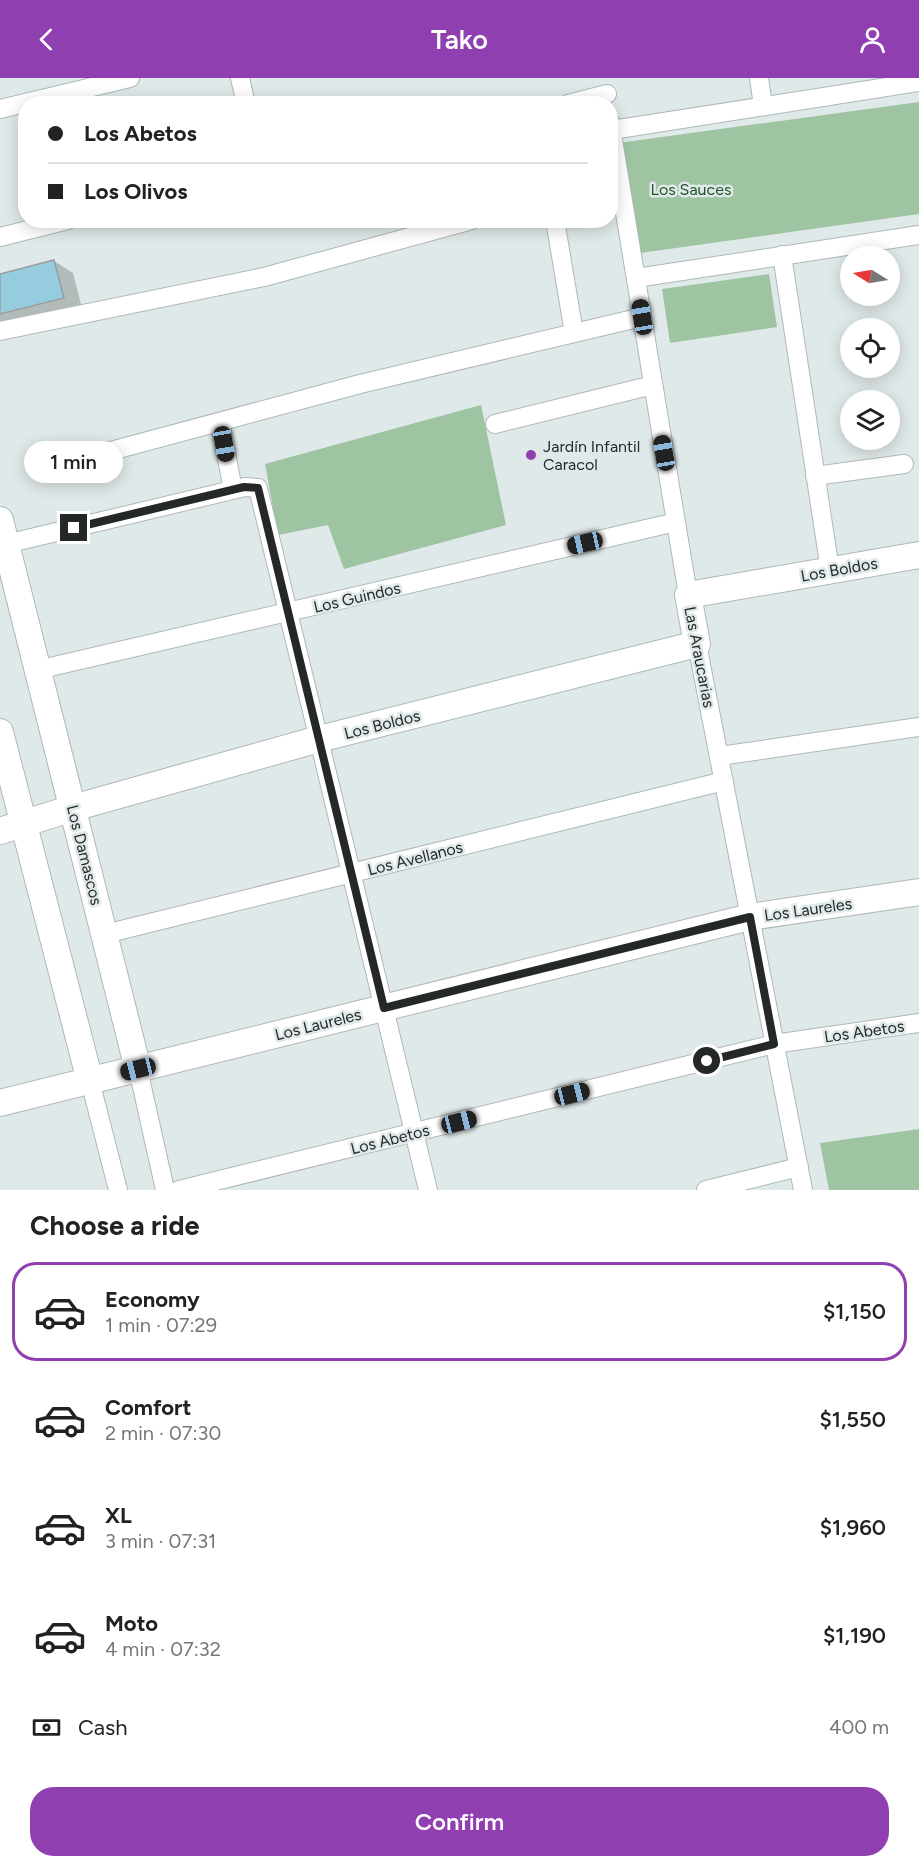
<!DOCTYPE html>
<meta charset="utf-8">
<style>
:root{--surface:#fff;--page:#f6f6f6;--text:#222;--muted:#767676;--line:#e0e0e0;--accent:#8f3faf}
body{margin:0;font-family:Figtree,sans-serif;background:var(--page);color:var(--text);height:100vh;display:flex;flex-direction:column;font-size:22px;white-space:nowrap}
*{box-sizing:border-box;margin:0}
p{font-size:20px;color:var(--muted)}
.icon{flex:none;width:33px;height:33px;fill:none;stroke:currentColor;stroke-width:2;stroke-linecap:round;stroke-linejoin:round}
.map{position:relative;height:1112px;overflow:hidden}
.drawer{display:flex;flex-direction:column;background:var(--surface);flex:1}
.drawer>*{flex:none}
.guide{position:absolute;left:18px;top:18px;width:600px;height:132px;border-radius:24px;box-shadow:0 3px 15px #0003;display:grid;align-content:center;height:132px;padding:0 30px;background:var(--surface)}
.needle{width:39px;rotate:281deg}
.fabs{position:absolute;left:840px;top:168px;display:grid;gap:12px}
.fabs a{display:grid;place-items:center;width:60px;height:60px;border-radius:50%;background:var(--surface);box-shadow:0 3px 15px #0003;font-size:30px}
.end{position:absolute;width:27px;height:27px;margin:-14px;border:8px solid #252828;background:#fff;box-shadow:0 0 0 3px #fff}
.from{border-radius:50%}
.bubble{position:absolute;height:42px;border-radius:21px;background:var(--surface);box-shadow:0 3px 15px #0003;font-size:20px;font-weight:600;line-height:42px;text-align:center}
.car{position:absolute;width:18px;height:36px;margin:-18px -9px;border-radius:8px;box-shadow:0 0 4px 2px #0007;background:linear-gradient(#222 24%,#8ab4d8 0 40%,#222 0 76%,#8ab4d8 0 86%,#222 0)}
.guide b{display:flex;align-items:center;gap:21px;height:57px;font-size:22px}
.guide b+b{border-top:2px solid var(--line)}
.guide i{width:15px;height:15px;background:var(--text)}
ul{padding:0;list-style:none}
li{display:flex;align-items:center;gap:18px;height:99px;margin:0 12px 9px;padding:0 18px;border:3px solid transparent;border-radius:24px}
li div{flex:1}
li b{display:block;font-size:22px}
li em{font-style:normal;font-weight:600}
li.current{border-color:var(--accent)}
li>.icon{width:54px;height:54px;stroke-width:1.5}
h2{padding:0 30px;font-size:27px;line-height:72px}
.pay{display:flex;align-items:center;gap:15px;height:66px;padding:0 30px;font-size:22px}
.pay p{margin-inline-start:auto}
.cta{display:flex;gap:12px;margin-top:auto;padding:12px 30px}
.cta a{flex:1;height:69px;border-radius:24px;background:var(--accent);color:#fff;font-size:24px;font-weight:600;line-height:69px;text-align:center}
header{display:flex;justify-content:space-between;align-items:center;height:78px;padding:0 30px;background:var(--accent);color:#fff;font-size:27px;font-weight:600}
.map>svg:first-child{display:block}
.green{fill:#9fc4a2}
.shadow{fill:#0003}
.building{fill:#96cdde;stroke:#969ea1;stroke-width:1.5}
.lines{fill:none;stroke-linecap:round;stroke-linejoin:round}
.street-casing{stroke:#afb8b8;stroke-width:20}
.secondary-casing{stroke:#afb8b8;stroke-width:28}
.street{stroke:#fff;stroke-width:18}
.secondary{stroke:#fff;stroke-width:26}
.route{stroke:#252828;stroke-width:8}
.poi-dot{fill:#8f3faf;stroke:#e0e9e9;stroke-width:2}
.labels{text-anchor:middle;stroke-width:5;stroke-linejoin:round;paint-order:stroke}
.park-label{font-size:16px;fill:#1f5529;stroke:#e0e9e9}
.poi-label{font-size:16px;fill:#252828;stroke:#e0e9e9;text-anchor:start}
.street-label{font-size:16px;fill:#252828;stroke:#e0e9e9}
</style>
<header><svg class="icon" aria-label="back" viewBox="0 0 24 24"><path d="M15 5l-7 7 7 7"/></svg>Tako<svg class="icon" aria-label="person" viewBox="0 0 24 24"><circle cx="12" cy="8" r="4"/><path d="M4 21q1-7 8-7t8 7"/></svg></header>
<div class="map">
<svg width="919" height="1112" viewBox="0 0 919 1112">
<rect width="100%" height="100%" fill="#e0e9e9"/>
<path class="green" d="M919 24V136L633 176 618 65Z
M769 196 777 249 670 265 662 211Z
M481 327 506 447 344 491 328 447 278 457 265 386Z
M919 1051V1112H829L820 1065Z"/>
<path class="shadow" d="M54 183 73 195 82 230 0 245V197Z"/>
<path class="building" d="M54 182 64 220 0 236V196Z"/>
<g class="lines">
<g class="street-casing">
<path id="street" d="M240 0 246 26
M759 0 763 28
M568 26 607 16
M0 31 130 0
M610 44 688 517
M612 52 919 4
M555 142 574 255
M0 159 68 142
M782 177 830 492
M636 200 919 157
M0 253 264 199 472 142
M220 344 233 412
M495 346 653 307
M81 381 360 306 642 239
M815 398 904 386
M6 466 245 409 258 410 428 1112
M697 566 803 1112
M37 592 676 444
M720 678 919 649
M105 856 724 703
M138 991 165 1112
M90 1003 118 1112
M179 1112 774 966 919 945
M706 1112 799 1089"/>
</g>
<g class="secondary-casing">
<path id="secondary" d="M0 442 138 991
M0 654 90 1003
M0 753 73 730 319 661 697 566 688 517 919 477
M0 1025 750 839 919 814"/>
</g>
<use href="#street" class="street"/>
<use href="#secondary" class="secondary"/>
</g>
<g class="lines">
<path class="route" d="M74 450 244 409 258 410 384 930 750 839 774 966 707 983"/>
</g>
<circle class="poi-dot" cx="531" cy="377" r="6"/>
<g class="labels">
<g class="park-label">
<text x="691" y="117">Los Sauces</text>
</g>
<g class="poi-label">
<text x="543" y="374">Jardín Infantil<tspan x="543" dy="18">Caracol</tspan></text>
</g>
<g class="street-label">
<text transform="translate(839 491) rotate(-10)" y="6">Los Boldos</text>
<text transform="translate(357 519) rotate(-13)" y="6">Los Guindos</text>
<text transform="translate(700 579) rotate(79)" y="6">Las Araucarias</text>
<text transform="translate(382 646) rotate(-14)" y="6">Los Boldos</text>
<text transform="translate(85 777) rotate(76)" y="6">Los Damascos</text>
<text transform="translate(415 780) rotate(-14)" y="6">Los Avellanos</text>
<text transform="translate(808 831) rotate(-8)" y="6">Los Laureles</text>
<text transform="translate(318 946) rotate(-14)" y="6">Los Laureles</text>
<text transform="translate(864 953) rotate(-8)" y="6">Los Abetos</text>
<text transform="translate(390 1061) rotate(-14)" y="6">Los Abetos</text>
</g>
</g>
</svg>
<div class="fabs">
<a><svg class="needle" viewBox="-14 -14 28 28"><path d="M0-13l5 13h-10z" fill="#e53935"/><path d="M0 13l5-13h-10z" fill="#767676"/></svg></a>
<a><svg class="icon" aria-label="locate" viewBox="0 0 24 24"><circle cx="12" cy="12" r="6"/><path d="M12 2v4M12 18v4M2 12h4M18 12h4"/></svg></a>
<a><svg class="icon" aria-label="layers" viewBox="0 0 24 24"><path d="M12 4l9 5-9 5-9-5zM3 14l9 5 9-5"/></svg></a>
</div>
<i class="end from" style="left:707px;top:983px"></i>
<i class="end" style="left:74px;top:450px"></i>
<div class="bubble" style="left:24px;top:363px;width:99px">1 min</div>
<i class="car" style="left:642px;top:239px;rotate:351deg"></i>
<i class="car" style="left:224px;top:366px;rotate:170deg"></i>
<i class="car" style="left:664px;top:375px;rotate:350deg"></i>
<i class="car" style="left:585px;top:465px;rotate:257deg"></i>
<i class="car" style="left:138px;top:991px;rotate:256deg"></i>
<i class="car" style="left:572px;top:1016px;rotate:76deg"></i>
<i class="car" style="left:459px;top:1044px;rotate:76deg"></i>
<div class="guide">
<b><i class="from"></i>Los Abetos</b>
<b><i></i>Los Olivos</b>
</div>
</div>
<section class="drawer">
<h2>Choose a ride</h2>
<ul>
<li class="current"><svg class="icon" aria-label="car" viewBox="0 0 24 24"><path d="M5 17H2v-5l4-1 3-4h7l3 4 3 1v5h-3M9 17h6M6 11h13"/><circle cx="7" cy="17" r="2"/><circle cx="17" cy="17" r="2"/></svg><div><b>Economy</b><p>1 min · 07:29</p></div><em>$1,150</em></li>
<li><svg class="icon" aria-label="car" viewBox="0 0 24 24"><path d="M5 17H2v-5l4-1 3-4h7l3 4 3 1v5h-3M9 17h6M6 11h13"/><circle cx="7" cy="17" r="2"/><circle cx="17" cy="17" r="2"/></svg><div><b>Comfort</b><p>2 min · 07:30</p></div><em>$1,550</em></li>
<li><svg class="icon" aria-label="car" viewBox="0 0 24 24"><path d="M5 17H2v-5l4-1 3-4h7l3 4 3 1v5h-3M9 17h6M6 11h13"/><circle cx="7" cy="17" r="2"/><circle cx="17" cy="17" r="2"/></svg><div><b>XL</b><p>3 min · 07:31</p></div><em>$1,960</em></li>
<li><svg class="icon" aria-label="car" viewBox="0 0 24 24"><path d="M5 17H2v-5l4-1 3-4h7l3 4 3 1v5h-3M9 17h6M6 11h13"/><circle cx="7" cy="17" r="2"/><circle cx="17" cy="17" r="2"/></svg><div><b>Moto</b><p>4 min · 07:32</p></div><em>$1,190</em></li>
</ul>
<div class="pay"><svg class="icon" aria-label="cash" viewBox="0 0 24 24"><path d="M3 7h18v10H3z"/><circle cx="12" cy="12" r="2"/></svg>Cash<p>400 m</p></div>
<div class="cta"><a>Confirm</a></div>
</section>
